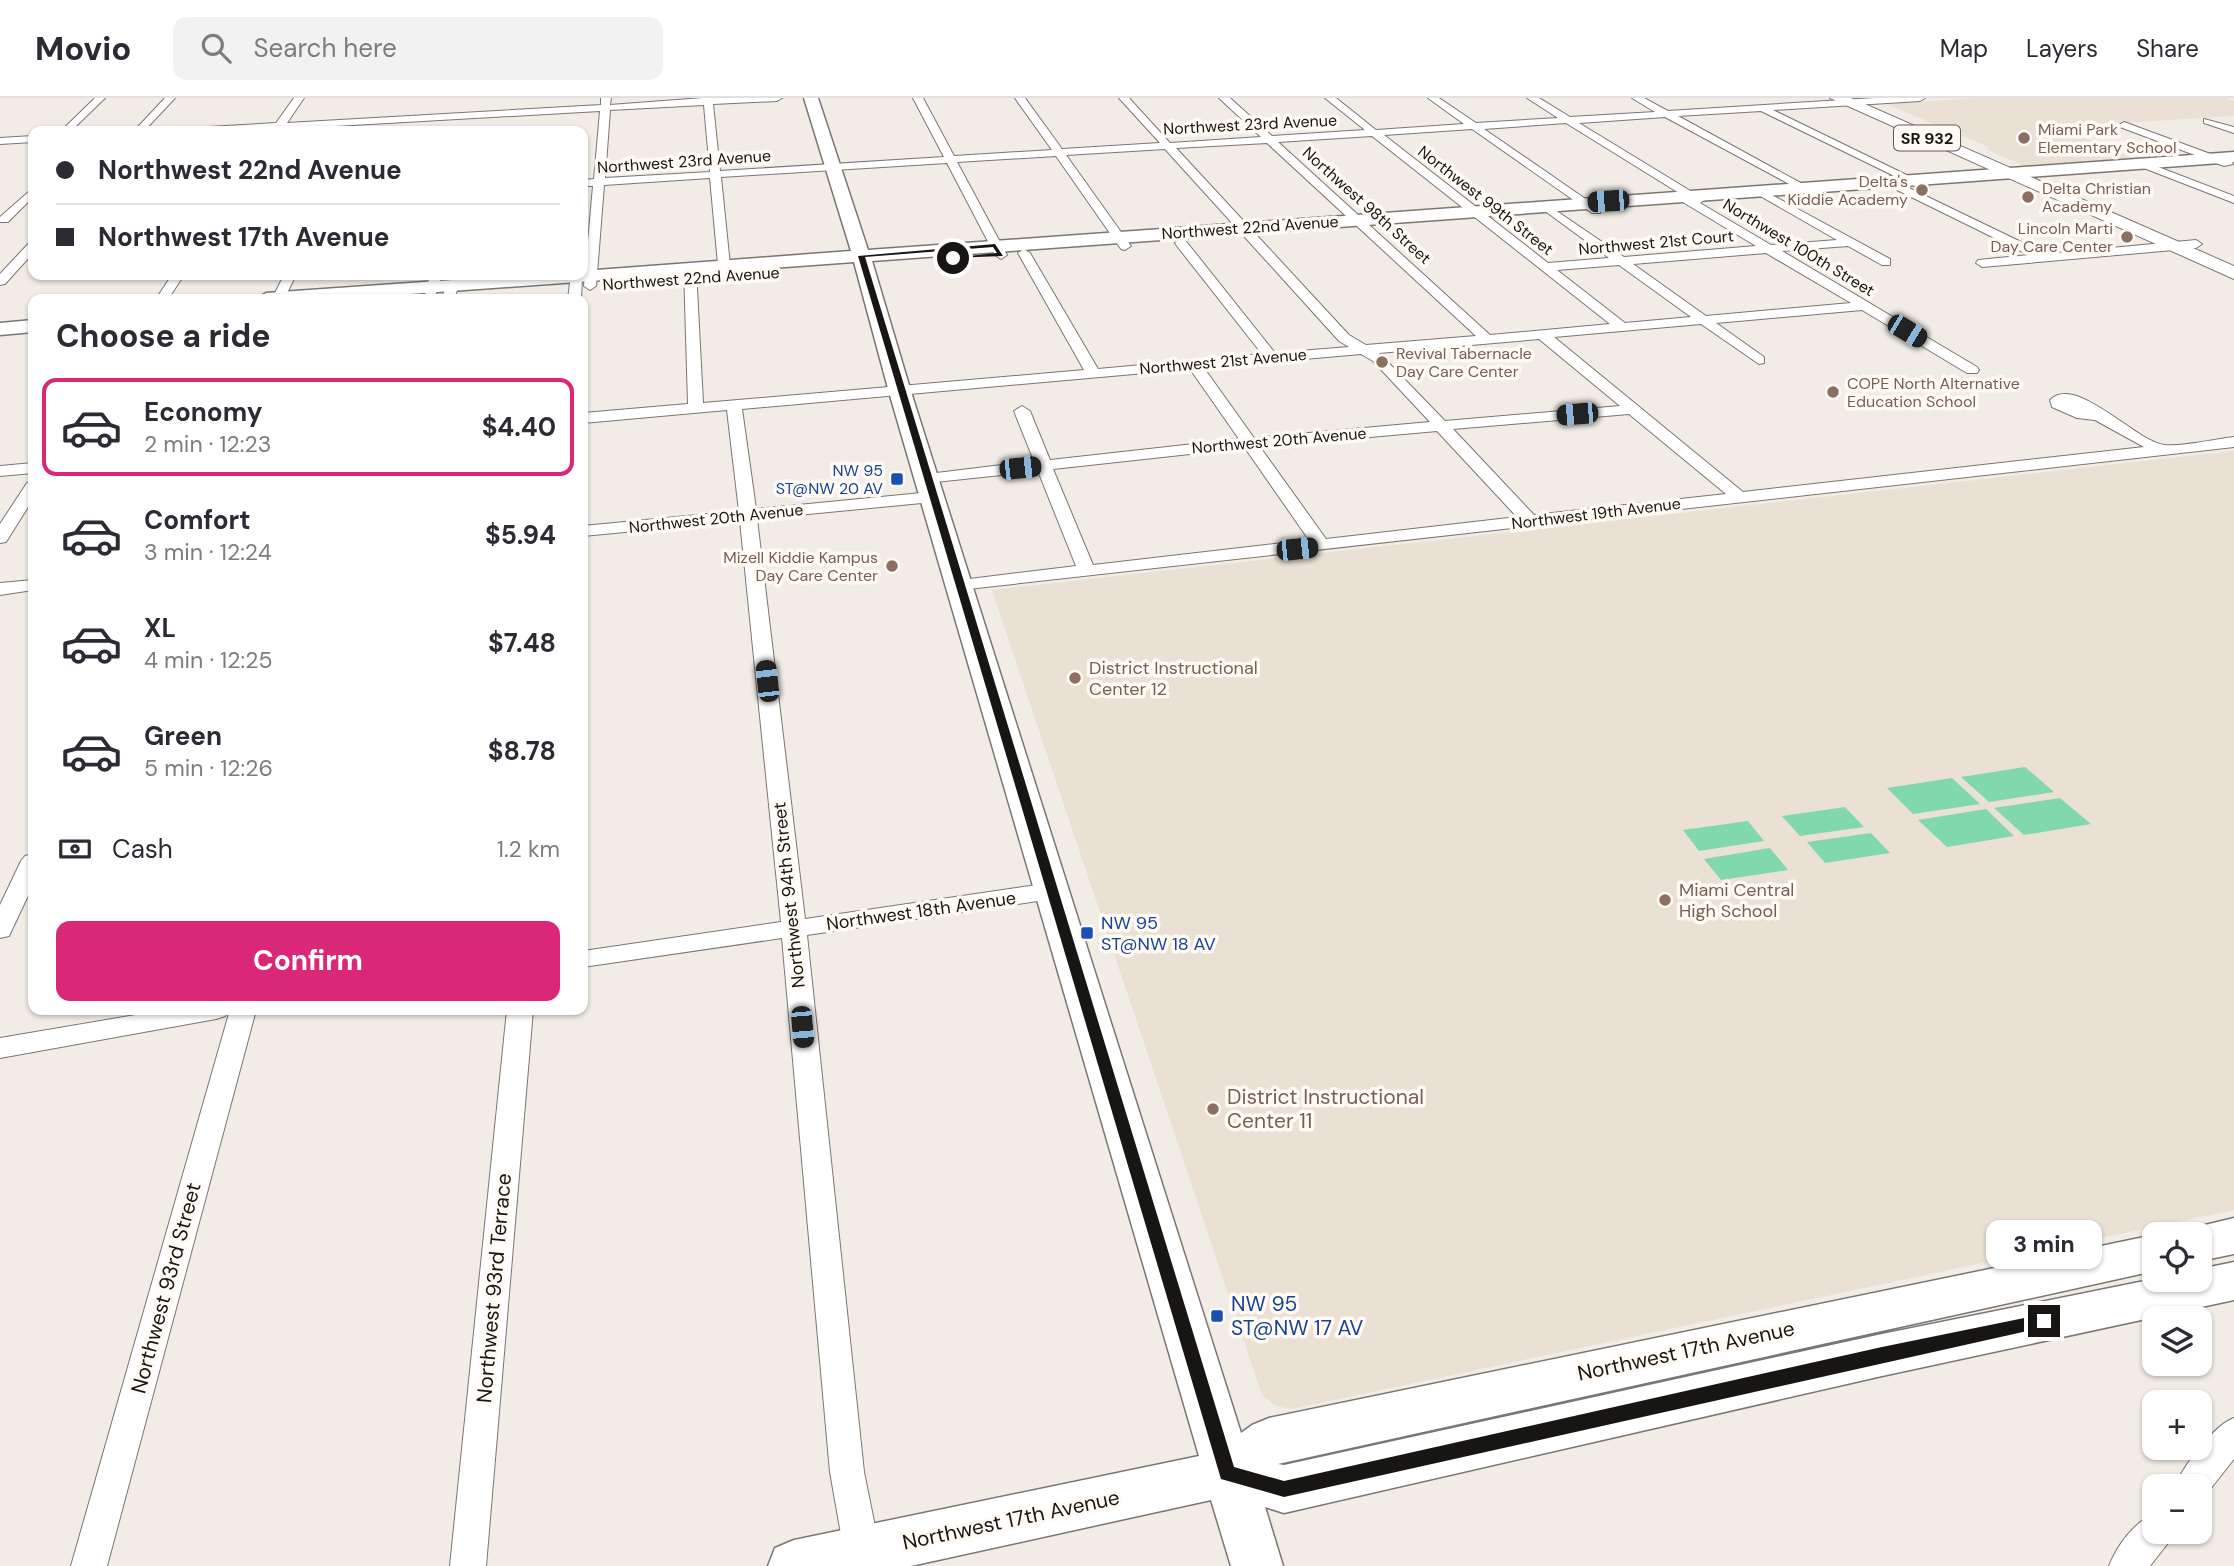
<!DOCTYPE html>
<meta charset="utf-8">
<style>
:root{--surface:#fff;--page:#f2f2f3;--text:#2b2b33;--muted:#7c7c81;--line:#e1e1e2;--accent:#db2777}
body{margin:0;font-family:"DM Sans",sans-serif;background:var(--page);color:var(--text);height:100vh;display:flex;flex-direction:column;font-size:26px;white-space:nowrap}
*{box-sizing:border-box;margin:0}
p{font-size:23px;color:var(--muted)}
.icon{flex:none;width:38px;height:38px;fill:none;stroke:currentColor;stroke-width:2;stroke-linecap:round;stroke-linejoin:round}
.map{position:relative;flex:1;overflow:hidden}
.panel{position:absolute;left:28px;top:196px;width:560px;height:721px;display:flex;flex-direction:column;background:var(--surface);border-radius:14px;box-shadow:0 2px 5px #0004}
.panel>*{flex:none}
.banner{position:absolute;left:28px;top:28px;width:560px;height:154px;border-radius:14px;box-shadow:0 2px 5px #0004;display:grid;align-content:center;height:154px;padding:0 28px;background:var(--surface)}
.fabs{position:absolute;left:2142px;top:1124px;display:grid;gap:14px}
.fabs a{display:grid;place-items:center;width:70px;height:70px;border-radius:14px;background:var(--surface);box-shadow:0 2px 5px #0004;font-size:35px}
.end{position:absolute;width:32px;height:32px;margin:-16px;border:9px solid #171613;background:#fff;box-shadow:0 0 0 4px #fff}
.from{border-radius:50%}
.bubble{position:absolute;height:49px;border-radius:14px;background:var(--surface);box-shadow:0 2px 5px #0004;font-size:23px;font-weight:700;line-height:49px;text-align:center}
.car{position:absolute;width:21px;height:42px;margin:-21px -10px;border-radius:9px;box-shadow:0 0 5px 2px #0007;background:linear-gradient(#222 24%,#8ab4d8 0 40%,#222 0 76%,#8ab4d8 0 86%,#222 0)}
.banner b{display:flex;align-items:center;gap:24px;height:66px;font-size:26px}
.banner b+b{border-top:2px solid var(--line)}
.banner i{width:18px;height:18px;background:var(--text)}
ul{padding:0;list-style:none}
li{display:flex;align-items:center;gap:21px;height:98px;margin:0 14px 10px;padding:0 14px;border:4px solid transparent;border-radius:14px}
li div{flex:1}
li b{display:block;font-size:26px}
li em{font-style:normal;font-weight:700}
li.current{border-color:var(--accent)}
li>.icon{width:63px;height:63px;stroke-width:1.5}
h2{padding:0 28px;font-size:32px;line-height:84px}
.pay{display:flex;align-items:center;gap:18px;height:77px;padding:0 28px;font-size:26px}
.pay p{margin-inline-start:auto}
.primary-button{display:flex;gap:14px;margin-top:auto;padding:14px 28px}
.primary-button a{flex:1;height:80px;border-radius:14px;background:var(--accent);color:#fff;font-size:28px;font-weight:700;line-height:80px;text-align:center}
header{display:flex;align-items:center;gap:42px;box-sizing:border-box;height:98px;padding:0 35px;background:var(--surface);border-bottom:2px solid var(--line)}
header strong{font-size:33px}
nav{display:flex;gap:38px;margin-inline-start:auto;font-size:24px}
.search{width:490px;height:63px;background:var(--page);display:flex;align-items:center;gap:18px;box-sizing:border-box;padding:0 24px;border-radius:14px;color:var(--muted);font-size:26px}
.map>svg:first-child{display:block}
.built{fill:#eae0d4}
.green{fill:#80d8ac}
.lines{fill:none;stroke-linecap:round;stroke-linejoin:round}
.street-casing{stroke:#7b7671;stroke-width:2}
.secondary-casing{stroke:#7b7671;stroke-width:3}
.primary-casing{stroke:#7b7671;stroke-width:2}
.street{fill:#fff;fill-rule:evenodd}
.secondary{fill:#fff;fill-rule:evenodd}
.primary{fill:#fff;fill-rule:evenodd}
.route{fill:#171613}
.education-dot{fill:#8d6e63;stroke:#fffaf3;stroke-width:2.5}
.transit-dot{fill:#1a4fb4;stroke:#fffaf3;stroke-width:2.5}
.labels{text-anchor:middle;stroke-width:7;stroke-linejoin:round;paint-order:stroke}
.far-street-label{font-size:16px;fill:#171613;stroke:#fffaf3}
.far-education-label{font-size:16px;fill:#785e54;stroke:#fffaf3;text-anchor:start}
.shield{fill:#fffaf3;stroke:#5d5a56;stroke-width:2}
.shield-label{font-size:16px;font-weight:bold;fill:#171613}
.far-transit-label{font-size:16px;fill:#164399;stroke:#fffaf3;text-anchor:end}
.education-label{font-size:18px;fill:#785e54;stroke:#fffaf3;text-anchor:start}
.street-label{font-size:18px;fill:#171613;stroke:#fffaf3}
.transit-label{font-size:18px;fill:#164399;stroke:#fffaf3;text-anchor:start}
.near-education-label{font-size:21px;fill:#785e54;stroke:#fffaf3;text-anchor:start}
.near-street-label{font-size:21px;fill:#171613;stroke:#fffaf3}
.near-transit-label{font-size:21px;fill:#164399;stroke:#fffaf3;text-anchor:start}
</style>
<header>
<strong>Movio</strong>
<div class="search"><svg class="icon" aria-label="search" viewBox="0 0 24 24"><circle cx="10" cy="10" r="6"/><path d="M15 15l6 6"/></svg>Search here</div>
<nav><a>Map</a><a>Layers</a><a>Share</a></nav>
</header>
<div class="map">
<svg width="2234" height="1468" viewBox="0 0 2234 1468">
<rect width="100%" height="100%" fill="#f1ece6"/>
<path class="built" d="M1979 0H2225L2234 3V18L2058 29 2136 61 2036 69 2023 67 1987 52 1989 49 1886 6Z
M2234 353V1112L1291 1311 1276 1308 1262 1297 992 492Z"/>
<path class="green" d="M2025 669 2054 694 1989 704 1961 679Z
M1952 680 1980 706 1913 716 1887 690Z
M2060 700 2091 726 2024 737 1994 710Z
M1845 709 1864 729 1800 738 1782 718Z
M1986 711 2014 738 1947 749 1918 722Z
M1748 723 1764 743 1699 753 1683 732Z
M1871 735 1890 755 1825 765 1807 744Z
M1770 750 1788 772 1721 782 1704 761Z"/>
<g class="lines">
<g class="street-casing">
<path id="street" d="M95 0H105L71 33H61Z
M165 0H175L144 33H134Z
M294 0H304L287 25 601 7V0H611L610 7 703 0H782L777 3 713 6 720 73 944 59 913 0H923L954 58 1052 52 1015 0H1025L1062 51 1160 45 1119 0H1129L1170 45 1261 39 1219 0H1230L1272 38 1365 32 1325 0H1336L1376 32 1464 26 1428 0H1439L1476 25 1558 20 1527 0H1539L1570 19 1655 14 1632 0H1644L1668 13 1875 0H1925L1920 3 1773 12 1927 87 1929 89 1923 92 1761 13 1678 18 1819 95 1821 97 1815 100 1665 19 1579 25 1702 100 1704 102 1700 105 1771 147 1837 142 1755 95V91L1759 90 1890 161V167H1882L1848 148 1782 153 1977 269 1979 272 1977 275H1967L1862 212 1716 225 1764 259V265L1759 266 1701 226 1554 239 1743 394 2144 349 2095 322 2077 320 2052 309 2050 302C2076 276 2135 343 2164 347 2180 349 2216 341 2234 339V349L959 492 953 491 950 487 953 483 1076 468 1038 373 926 385 920 383 918 380 920 377 1034 363 1014 313 1022 308 1030 313 1050 362 1239 341 1190 271 742 311 756 411 932 394 940 399 932 404 757 421 805 821 1051 785 1059 788 1063 793 1059 798 1051 801 807 837 864 1374 880 1453 875 1465 868 1468 849 1465 844 1453 830 1374 782 840 583 869V853L781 824 740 423 583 438V428L739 413 727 312 583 325V315L688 306 684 171 690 167 696 171 703 305 1084 272 1018 155 1024 151 1030 155 1098 271 1262 256 1177 148 1175 145 1181 141 1185 142 1275 255 1349 249 1339 243 1165 51 1066 57 1131 148 1125 152 1121 151 1056 58 957 64 1007 157 1001 161 995 157 947 65 721 79 731 177 725 181 719 177 710 80 604 87 596 188 590 192 584 188 593 88H583V82L594 81 600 13 283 31 281 33H186L191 30 276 25ZM704 7 710 74 605 80 610 12ZM1566 25 1679 95 1674 98 1676 100 1756 148 1624 159 1545 105 1541 106V110L1609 160 1548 165 1384 37 1472 31 1592 115H1600V111L1484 31ZM1372 38 1610 226 1490 237 1278 44ZM1267 45 1476 238 1366 247 1349 237 1176 50ZM1766 155 1851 205 1706 218 1633 166ZM1619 167 1691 219 1625 225 1557 172ZM1539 241 1620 308 1445 323 1379 255ZM1361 256 1373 263 1430 324 1254 340 1204 270ZM1629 316 1726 396 1534 417 1453 331ZM1437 333 1517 419 1326 441 1260 349ZM1245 350 1309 442 1093 467 1053 371Z
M2204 21 2234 29V35L2204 25Z
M2124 24 2232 64 2233 66 2224 68 2120 29 2119 27Z
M33 38V44L0 46V40Z
M2140 62 2234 98V105L2136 67 2135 65Z
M1897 88H1905L2046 156 2196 142 2202 146 2196 150 1982 169 1976 165 1978 162 2029 157 1897 92Z
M33 90V99L8 124H0V119Z
M33 144V155L5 186 0 187V176L29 145Z
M172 177H184L168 201H156Z
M284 177H296L284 201H272Z
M430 177H442L434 201H424Z
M571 177 582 179 581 201H568Z
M452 183 458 187 455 201H442L446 187Z
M33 365V375L0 378V368Z
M33 383V401L6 444 0 445V426L27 385Z
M33 482V492L0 497V485Z
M33 756V787L9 838 0 840V807L21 763 25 758Z
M165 912H229L225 918 216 921 0 960V940Z
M230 912H256L107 1468H71Z
M507 912H533L486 1468H450Z
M2234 1320V1361L2204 1399 2200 1401V1388H2175C2184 1367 2214 1327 2234 1320Z
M2154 1416V1433H2173L2168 1445 2150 1468H2109C2117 1448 2134 1424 2154 1416Z"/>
</g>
<g class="secondary-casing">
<path id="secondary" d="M804 0H818L868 152 2234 54V64L872 163 911 294 1241 1335 1252 1327 1269 1320 2154 1137V1173L1278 1366 1284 1367 1882 1236 2154 1181H2200V1171L2234 1164V1202L1882 1278 1284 1415 1265 1409 1283 1468H1231L1211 1402 911 1468H768L775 1450 794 1442 1199 1358 889 294 854 164 341 201H256L266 195 525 177H583V173L851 153Z
M33 222V234L0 237V225Z
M2234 1120V1156L2200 1163V1136H2183L2184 1132Z"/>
</g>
<g class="primary-casing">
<path id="primary" d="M1830 0H1851L2234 168V181Z"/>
</g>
<use href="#street" class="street"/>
<use href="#secondary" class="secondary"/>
<use href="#primary" class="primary"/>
</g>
<path class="route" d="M995 146 1003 158 950 160 997 155 993 149 865 159 1234 1369 1284 1383 1882 1249 2044 1216 2050 1218 2052 1223 2050 1228 1284 1399 1221 1381 858 158Z"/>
<g class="education-dot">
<circle cx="2024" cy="40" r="7"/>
<circle cx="1922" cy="92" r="7"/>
<circle cx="2028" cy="99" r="7"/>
<circle cx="2127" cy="139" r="7"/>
<circle cx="1382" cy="264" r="7"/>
<circle cx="1833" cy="294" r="7"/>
<circle cx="892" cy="468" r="7"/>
<circle cx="1075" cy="580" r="7"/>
<circle cx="1665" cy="802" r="7"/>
<circle cx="1213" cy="1011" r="7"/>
</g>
<g class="transit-dot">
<rect x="890" y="374" width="14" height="14" rx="3.5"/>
<rect x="1080" y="828" width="14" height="14" rx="3.5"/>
<rect x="1210" y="1211" width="14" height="14" rx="3.5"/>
</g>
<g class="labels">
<g class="far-street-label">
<text transform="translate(1250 26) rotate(-3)" y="6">Northwest 23rd Avenue</text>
<text transform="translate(684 63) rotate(-4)" y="6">Northwest 23rd Avenue</text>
<text transform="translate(1486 102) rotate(38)" y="6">Northwest 99th Street</text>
<text transform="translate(1367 107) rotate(42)" y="6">Northwest 98th Street</text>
<text transform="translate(1250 129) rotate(-4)" y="6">Northwest 22nd Avenue</text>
<text transform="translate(1656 144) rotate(-5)" y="6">Northwest 21st Court</text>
<text transform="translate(1799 149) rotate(31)" y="6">Northwest 100th Street</text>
<text transform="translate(691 180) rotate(-4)" y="6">Northwest 22nd Avenue</text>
<text transform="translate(1223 263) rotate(-5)" y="6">Northwest 21st Avenue</text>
<text transform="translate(1279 342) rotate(-5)" y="6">Northwest 20th Avenue</text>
<text transform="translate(1596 415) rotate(-7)" y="6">Northwest 19th Avenue</text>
<text transform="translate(716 420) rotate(-6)" y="6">Northwest 20th Avenue</text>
</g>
<g class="far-education-label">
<text x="2038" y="37">Miami Park<tspan x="2038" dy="18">Elementary School</tspan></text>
<text x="1908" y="89" text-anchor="end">Delta's<tspan x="1908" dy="18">Kiddie Academy</tspan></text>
<text x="2042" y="96">Delta Christian<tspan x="2042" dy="18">Academy</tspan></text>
<text x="2113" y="136" text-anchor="end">Lincoln Marti<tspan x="2113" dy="18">Day Care Center</tspan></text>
<text x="1396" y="261">Revival Tabernacle<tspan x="1396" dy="18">Day Care Center</tspan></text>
<text x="1847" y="291">COPE North Alternative<tspan x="1847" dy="18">Education School</tspan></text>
<text x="878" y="465" text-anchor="end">Mizell Kiddie Kampus<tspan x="878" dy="18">Day Care Center</tspan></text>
</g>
<rect class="shield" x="1894" y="27.5" width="66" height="25" rx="5"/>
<g class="shield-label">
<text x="1927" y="46">SR 932</text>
</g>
<g class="far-transit-label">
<text x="883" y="378">NW 95<tspan x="883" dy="18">ST@NW 20 AV</tspan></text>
</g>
<g class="education-label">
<text x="1089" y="576">District Instructional<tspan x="1089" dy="21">Center 12</tspan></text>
<text x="1679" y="798">Miami Central<tspan x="1679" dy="21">High School</tspan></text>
</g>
<g class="street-label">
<text transform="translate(789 797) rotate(-96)" y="6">Northwest 94th Street</text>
<text transform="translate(921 813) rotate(-8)" y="6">Northwest 18th Avenue</text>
</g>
<g class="transit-label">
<text x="1101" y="831">NW 95<tspan x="1101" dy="21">ST@NW 18 AV</tspan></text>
</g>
<g class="near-education-label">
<text x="1227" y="1006">District Instructional<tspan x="1227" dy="24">Center 11</tspan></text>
</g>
<g class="near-street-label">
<text transform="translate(166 1190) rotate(-75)" y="7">Northwest 93rd Street</text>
<text transform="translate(494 1190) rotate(-85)" y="7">Northwest 93rd Terrace</text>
<text transform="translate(1686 1253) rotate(-12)" y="7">Northwest 17th Avenue</text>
<text transform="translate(1011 1422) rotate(-12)" y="7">Northwest 17th Avenue</text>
</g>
<g class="near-transit-label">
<text x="1231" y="1213">NW 95<tspan x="1231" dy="24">ST@NW 17 AV</tspan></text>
</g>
</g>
</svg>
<div class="fabs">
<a><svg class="icon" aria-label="locate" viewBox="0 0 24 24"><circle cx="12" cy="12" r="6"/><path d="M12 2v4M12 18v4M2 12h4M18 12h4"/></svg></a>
<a><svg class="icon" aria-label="layers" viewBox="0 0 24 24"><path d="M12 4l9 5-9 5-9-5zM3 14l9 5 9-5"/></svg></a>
<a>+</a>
<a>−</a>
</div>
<i class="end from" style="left:953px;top:160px"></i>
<i class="end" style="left:2044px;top:1223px"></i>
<div class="bubble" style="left:1986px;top:1122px;width:116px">3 min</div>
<i class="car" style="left:1608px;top:103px;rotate:266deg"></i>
<i class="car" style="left:1907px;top:233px;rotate:121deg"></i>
<i class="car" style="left:1577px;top:316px;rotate:265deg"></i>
<i class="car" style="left:1020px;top:370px;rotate:84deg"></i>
<i class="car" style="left:1297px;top:451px;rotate:84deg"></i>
<i class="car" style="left:767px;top:583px;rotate:354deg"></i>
<i class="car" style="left:802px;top:929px;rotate:175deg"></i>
<div class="banner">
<b><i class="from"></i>Northwest 22nd Avenue</b>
<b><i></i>Northwest 17th Avenue</b>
</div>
<section class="panel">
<h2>Choose a ride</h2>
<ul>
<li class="current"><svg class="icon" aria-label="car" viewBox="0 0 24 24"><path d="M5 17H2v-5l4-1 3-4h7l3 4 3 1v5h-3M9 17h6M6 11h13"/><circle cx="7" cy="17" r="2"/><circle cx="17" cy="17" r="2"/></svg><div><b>Economy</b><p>2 min · 12:23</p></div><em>$4.40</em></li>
<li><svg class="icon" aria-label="car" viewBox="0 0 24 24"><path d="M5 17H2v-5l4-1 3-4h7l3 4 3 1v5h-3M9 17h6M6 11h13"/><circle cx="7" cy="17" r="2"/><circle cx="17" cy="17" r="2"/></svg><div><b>Comfort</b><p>3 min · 12:24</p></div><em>$5.94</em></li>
<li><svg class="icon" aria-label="car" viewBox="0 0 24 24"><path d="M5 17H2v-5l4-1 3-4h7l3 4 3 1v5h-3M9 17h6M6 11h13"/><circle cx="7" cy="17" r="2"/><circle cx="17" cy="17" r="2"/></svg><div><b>XL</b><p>4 min · 12:25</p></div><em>$7.48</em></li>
<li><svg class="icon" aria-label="car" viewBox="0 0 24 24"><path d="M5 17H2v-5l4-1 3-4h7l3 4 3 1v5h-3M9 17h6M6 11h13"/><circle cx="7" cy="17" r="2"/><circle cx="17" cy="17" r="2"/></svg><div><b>Green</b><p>5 min · 12:26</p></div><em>$8.78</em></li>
</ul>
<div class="pay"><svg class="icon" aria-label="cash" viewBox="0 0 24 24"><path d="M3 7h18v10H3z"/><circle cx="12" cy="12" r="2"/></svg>Cash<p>1.2 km</p></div>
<div class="primary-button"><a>Confirm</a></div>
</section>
</div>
